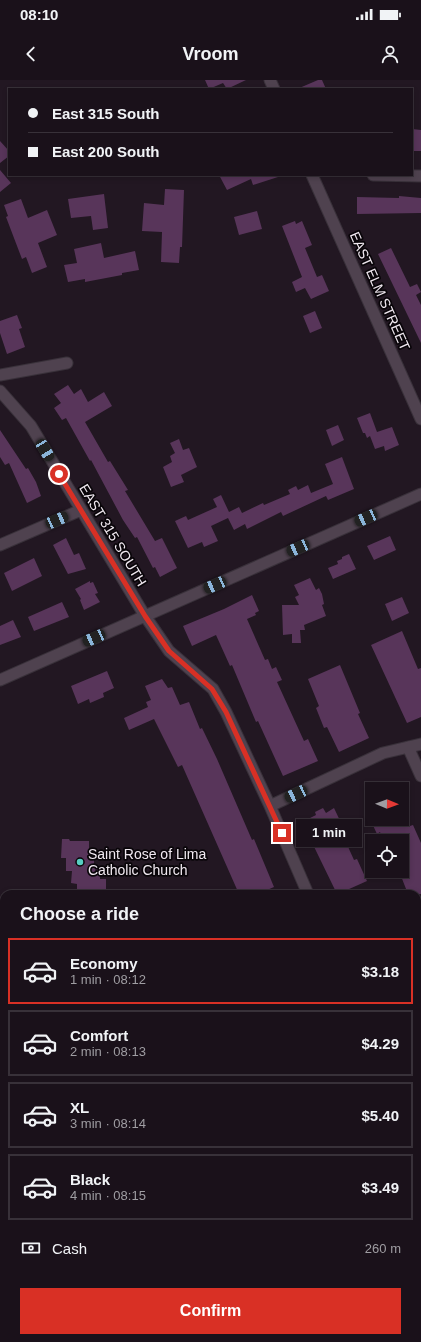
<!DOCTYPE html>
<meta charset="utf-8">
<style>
:root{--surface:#1a111a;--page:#271f27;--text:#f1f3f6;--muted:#9f9da2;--line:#383139;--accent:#d93025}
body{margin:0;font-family:Helvetica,sans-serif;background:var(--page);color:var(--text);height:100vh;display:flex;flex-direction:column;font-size:15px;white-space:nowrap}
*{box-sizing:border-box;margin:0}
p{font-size:13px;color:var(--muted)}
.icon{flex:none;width:22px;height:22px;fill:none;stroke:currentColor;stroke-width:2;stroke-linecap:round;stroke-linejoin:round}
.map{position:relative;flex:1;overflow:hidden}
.side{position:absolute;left:0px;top:810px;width:421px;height:452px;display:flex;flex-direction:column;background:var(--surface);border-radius:12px 12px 0 0;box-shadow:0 2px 6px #0003,0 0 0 1px var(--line)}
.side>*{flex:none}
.hud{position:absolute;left:8px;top:8px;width:405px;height:88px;border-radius:0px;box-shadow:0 2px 6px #0003,0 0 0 1px var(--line);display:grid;align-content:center;height:88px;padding:0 20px;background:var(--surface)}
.needle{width:26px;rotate:91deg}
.controls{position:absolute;left:365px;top:702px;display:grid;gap:8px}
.controls a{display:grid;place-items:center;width:44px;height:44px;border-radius:0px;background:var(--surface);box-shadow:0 2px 6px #0003,0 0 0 1px var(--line);font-size:20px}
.end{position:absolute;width:18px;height:18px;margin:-9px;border:5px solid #d93025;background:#fff;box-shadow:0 0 0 2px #fff}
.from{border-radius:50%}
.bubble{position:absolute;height:28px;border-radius:0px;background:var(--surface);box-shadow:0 2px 6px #0003,0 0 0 1px var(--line);font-size:13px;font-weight:800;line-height:28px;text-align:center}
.car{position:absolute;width:12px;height:24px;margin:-12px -6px;border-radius:5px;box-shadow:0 0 3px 1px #0007;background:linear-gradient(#222 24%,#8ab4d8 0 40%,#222 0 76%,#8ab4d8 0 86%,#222 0)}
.hud b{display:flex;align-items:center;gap:14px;height:38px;font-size:15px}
.hud b+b{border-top:1px solid var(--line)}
.hud i{width:10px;height:10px;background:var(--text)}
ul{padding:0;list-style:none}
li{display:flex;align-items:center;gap:12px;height:66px;margin:0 8px 6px;padding:0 12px;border:2px solid var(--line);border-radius:0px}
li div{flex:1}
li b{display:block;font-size:15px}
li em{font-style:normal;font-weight:800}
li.active{border-color:var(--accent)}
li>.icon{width:36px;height:36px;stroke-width:1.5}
h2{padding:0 20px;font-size:18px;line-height:48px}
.pay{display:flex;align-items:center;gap:10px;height:44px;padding:0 20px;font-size:15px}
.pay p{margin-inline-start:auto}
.action{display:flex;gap:8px;margin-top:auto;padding:8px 20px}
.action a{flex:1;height:46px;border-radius:0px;background:var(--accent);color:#fff;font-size:16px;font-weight:800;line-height:46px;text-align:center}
.status{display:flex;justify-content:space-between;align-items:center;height:28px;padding:0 20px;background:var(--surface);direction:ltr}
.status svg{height:11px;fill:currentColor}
header{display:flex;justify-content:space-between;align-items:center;height:52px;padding:0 20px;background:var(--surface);font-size:18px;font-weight:800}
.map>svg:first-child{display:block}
.green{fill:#1c4b37}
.building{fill:#58355a}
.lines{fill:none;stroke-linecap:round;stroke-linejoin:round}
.minor-casing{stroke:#39313a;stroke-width:13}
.tertiary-casing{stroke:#39313a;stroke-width:13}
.minor{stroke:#4f424f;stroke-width:11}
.tertiary{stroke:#4f424f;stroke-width:11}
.route{stroke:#d93025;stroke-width:5}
.poi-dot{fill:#57cec2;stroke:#090509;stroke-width:1.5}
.labels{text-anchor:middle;stroke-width:3.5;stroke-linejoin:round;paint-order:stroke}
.street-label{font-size:14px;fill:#f1e9f1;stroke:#090509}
.poi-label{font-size:14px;fill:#f1e9f1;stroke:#090509;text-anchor:start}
</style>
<div class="status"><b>08:10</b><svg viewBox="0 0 49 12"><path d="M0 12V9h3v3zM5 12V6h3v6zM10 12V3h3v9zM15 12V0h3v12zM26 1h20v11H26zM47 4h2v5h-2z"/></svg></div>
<header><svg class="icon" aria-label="back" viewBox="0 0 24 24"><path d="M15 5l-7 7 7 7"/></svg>Vroom<svg class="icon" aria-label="person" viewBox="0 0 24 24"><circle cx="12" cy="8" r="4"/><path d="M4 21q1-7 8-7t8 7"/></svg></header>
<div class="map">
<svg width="421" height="1262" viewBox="0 0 421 1262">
<rect width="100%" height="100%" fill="#221722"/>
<path class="green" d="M98 1258H280L270 1262H101Z"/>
<path class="building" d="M205 0H246L227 9 223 3 209 9Z
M318 0H322L326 9H297Z
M412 49 421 50V71H412Z
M0 61 9 71V76L0 83Z
M0 90 11 103 0 112Z
M219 95H277L278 97 253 105 251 99 227 110Z
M165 109 184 110 182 167H180L179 183 161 182 162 152 142 151 144 123 164 125Z
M104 114 108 148 93 150 91 136 71 138 68 119Z
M399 116 421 118V133L357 134V117L399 118Z
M21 119 28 138 47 130 57 155 38 163 47 187 32 193 26 177 22 179 6 137 8 136 4 125Z
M257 131 262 149 239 155 234 137Z
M295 141 296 144 302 141 312 165 305 168 317 197 322 195 329 211 311 219 305 208 296 212 292 202 302 197 282 146Z
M101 163 104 178 135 171 139 190 122 193V195L85 202V199L68 202 64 185 77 183 74 169Z
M391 168 410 207 417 204 421 212 416 215 421 225V263L378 174Z
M315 231 322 248 310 253 303 236Z
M17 235 22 248 19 249 25 267 7 274 0 253V241Z
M68 305 74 314 81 309 88 322 104 312 112 326 85 342 108 382 110 381 128 410 125 411 155 461 162 458 177 488 160 497 155 487 153 488 137 457 135 458 123 440 91 380 90 381 66 338 62 340 54 328 61 323 54 314Z
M370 333 377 352 392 347 399 365 385 371 384 366 375 369 370 356 367 358 365 353H363L357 338Z
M338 345 344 360 332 366 326 350Z
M0 350 26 389 28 388 36 402 41 416 27 423 9 383 5 385 0 377Z
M179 359 183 370 189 368 197 387 181 395 184 402 171 407 163 387 172 382 170 376 175 373 170 363Z
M342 377 354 409 328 420 326 416 283 436 281 432 247 449 245 444 234 450 228 438 211 446 218 461 204 467 202 462 188 468 175 441 186 436 188 440 217 427 213 419 221 415 229 432 239 427 242 433 263 423 264 425 290 414 288 410 296 406 298 410 308 405 311 413 333 404 325 384Z
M390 456 396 470 374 480 367 466Z
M66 458 74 475 79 473 86 489 68 494 53 465Z
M349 474 356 489 333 499 328 488 338 484 337 481 342 479V477Z
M34 478 42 496 12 511 4 493Z
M310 498 316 510 319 508 322 514 324 524 322 525 326 536 304 545 305 550H300L301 563H292V554L283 555 282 525H299L295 517 299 515 294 505Z
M90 501V503L93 502 98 513 95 514 100 522 84 530 80 520 81 519 75 509Z
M252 515 259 531 255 533 256 535 247 539 265 580 268 579 272 589 276 587 282 600 277 602 304 661 308 659 318 681 283 696 258 641 256 642 232 585 230 586 216 555 192 566 183 546 224 529Z
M402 517 409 533 392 541 385 524Z
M62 522 69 537 34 551 28 537Z
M13 540 21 557 0 565V546Z
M402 551 418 589 421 588V637L407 643 371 565Z
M340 585 360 633 358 634 369 658 339 672 327 647 324 648 316 628 319 626 308 599Z
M107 591 114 608 103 613 104 617 90 623 89 619 78 624 71 606Z
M162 599 168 608 172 607 180 625 189 622 200 649 202 648 217 679 252 760 254 759 274 807 258 814H239L182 685 178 687 154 639 129 650 124 638 148 627 146 622 151 620 145 606Z
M323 728 326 733 334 728 343 747 340 749 354 780 357 779 367 801 338 814H337L302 742 316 735 315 732Z
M370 739H407L410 746 413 745 421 763V814H408L399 791H402V761H384L380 752 377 754Z
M62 759H69L70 761H89V774H94V787H100V799H106V814H77V804L71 803 72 791H66V778H61Z"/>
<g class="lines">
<g class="minor-casing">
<path id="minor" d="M270 0 274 9
M312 95 421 339
M373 95 421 96
M0 295 67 283
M0 311 31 346 145 536 169 571 213 609 226 632 270 726 308 814
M0 465 81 430
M0 600 421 414
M408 667 421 696
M270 726 383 673 421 664
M417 863 421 862
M0 1048 4 1046
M0 1071 4 1064
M417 1215 421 1213
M414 1258 415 1262
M300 1262 310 1258"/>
</g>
<g class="tertiary-casing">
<path id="tertiary" d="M0 1075 2 1086 0 1092
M0 1111 4 1115
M90 1258 92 1262"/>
</g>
<use href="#minor" class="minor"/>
<use href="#tertiary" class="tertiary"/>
</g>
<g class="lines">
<path class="route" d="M59 394 145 536 169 571 212 609 226 632 282 753"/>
</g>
<circle class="poi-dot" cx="80" cy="782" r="4"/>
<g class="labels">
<g class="street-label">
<text transform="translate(380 211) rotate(66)" y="5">EAST ELM STREET</text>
<text transform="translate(113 455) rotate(59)" y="5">EAST 315 SOUTH</text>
</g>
<g class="poi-label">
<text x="88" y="779">Saint Rose of Lima<tspan x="88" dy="16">Catholic Church</tspan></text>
</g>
</g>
</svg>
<div class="controls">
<a><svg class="needle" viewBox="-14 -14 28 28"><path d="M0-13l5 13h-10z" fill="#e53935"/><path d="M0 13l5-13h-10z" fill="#9f9da2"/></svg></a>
<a><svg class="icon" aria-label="locate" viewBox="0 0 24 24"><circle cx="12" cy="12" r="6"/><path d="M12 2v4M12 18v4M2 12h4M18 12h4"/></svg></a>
</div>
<i class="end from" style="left:59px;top:394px"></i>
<i class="end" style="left:282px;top:753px"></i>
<div class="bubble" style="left:296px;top:739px;width:66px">1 min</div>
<i class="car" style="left:45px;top:370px;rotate:149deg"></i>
<i class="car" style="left:366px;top:438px;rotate:246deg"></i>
<i class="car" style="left:57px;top:440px;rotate:66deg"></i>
<i class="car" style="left:298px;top:468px;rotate:246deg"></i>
<i class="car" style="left:215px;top:505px;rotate:246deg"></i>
<i class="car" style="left:94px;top:558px;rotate:246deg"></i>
<i class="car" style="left:296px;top:714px;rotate:245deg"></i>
<div class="hud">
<b><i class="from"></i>East 315 South</b>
<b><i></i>East 200 South</b>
</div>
<section class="side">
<h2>Choose a ride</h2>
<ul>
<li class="active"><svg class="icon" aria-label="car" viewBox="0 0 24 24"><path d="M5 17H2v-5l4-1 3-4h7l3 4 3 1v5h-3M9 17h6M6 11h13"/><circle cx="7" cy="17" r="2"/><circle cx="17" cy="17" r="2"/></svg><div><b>Economy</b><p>1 min · 08:12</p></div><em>$3.18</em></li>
<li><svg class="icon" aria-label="car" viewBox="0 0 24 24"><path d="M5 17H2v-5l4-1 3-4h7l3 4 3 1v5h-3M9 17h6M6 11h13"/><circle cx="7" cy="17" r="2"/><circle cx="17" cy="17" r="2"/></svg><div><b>Comfort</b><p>2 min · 08:13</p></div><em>$4.29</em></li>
<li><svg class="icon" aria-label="car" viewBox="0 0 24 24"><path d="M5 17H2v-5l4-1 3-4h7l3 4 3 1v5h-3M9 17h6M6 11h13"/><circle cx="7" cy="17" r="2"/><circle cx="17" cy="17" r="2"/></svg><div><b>XL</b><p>3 min · 08:14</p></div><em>$5.40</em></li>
<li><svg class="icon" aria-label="car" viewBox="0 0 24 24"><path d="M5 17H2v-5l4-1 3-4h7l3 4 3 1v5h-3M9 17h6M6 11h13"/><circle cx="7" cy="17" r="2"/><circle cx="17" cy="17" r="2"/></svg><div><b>Black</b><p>4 min · 08:15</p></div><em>$3.49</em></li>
</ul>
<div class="pay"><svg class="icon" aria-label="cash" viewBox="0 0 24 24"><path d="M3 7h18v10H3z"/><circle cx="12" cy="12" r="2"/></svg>Cash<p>260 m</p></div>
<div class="action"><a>Confirm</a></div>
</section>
</div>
